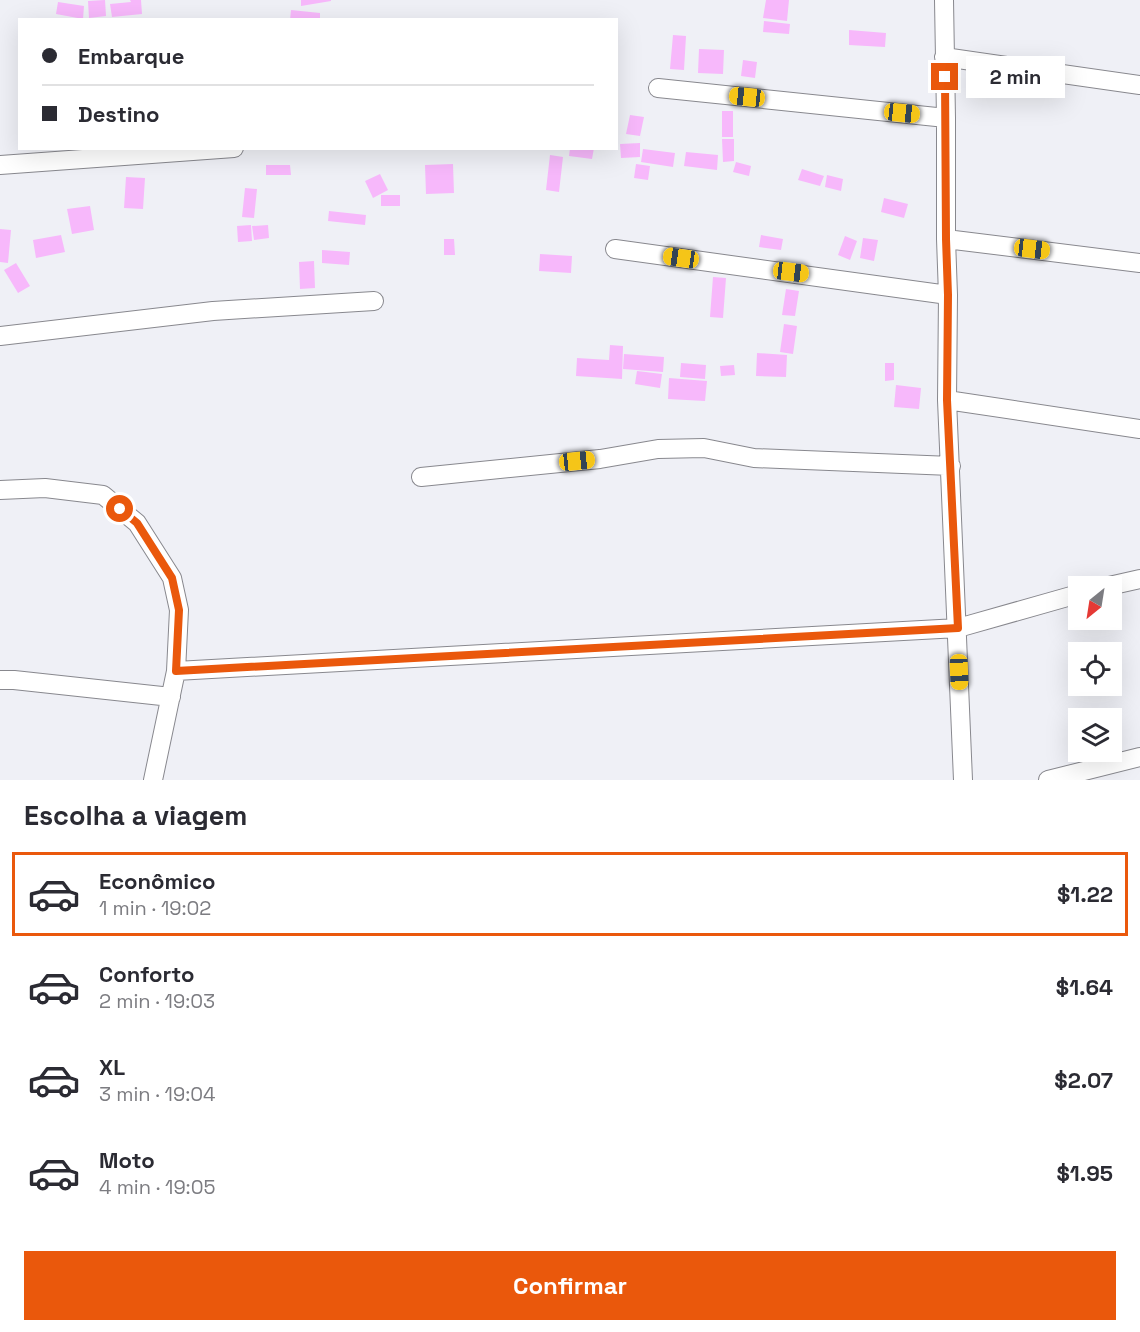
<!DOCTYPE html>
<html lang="pt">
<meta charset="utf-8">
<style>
:root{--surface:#fff;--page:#f2f2f3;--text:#2b2b33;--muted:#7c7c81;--line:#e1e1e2;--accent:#ea580c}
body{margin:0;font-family:"Space Grotesk",sans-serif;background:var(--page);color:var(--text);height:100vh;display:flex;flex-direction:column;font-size:22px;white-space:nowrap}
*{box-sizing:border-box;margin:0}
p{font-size:20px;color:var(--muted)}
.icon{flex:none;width:33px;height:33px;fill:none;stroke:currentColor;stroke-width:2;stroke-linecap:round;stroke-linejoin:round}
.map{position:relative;height:780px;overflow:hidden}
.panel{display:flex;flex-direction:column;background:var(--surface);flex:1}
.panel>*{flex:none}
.guide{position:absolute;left:18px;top:18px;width:600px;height:132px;border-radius:0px;box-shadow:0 6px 24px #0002;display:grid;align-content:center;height:132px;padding:0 24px;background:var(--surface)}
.needle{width:39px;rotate:210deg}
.tools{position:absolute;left:1068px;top:576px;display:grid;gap:12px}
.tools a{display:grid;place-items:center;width:54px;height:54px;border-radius:0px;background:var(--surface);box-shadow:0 6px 24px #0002;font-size:30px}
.end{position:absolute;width:27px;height:27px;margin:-14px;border:8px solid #ea580c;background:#fff;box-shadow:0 0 0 3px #fff}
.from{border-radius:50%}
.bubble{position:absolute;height:42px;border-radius:0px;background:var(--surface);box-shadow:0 6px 24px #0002;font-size:20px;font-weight:800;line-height:42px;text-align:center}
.car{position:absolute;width:18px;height:36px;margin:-18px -9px;border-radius:8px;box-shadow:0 0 4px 2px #0007;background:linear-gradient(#f5c518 24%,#345 0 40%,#f5c518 0 76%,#345 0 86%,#f5c518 0)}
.guide b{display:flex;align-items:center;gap:21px;height:57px;font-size:22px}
.guide b+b{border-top:2px solid var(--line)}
.guide i{width:15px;height:15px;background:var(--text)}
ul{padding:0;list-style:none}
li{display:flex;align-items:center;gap:18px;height:84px;margin:0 12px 9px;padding:0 12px;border:3px solid transparent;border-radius:0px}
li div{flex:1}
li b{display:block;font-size:22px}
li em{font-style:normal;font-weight:800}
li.selected{border-color:var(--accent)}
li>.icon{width:54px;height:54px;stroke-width:1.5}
h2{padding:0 24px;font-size:27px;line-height:72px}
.primary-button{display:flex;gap:12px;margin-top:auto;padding:12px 24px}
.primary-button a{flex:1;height:69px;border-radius:0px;background:var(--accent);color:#fff;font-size:24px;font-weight:800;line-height:69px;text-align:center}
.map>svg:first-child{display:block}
.building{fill:#f7b8fb}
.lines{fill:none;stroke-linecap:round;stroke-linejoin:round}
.street-casing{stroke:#88888e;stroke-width:20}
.street{stroke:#fff;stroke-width:18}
.route{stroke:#ea580c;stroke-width:8}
</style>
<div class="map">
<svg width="1140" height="780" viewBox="0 0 1140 780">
<rect width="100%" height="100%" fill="#eff0f6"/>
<path class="building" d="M105 0 106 16 89 18 88 1Z
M130 0H141L142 14 112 17 110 4 131 2Z
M301 0H331V1L301 6Z
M766 0H789L787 21 763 18Z
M58 2 84 6 83 19 56 14Z
M291 10 320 13V20H290Z
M764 21 790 24 789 34 763 32Z
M849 30 886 33 885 47 849 45Z
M673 35 686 36 684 70 670 69Z
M699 49 724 50 723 74 698 73Z
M743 60 757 62 755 78 741 76Z
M722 111H733V137H722Z
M630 115 644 117 640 136 626 134Z
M722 139H734V161L723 162Z
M640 143V157L621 158 620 144Z
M570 148H594L592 159 569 156Z
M643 149 675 153 673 167 641 162Z
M686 152 718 155 717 170 684 166Z
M550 155 563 157 559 192 546 190Z
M736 162 751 166 749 176 733 172Z
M453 164 454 193 426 194 425 165Z
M636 164 650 166 648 180 634 178Z
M266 165H290L291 175H266Z
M802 169 824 176 820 186 798 180Z
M380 174 388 190 373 198 365 181Z
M827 175 843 179 841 191 825 187Z
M126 177 145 178 143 209 124 208Z
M245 188 257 189 254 218 242 217Z
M381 195H400V206H381Z
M884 198 908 204 904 218 881 212Z
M90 206 94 230 72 234 67 209Z
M329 211 366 215 365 225 328 221Z
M251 225 252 241 238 242 237 226Z
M268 225 269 238 254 240 252 226Z
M0 229 11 230 8 263 0 262Z
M61 235 65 252 36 258 33 240Z
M761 235 783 239 781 250 759 247Z
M845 236 857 241 850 260 838 255Z
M863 238 878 240 874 261 860 258Z
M444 239H454L455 255H444Z
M322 250 350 252 349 265 322 263Z
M540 254 572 256 571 273 539 271Z
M314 261 315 288 300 289 299 262Z
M16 263 30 286 18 293 4 270Z
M713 277 726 278 723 318 710 317Z
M786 289 799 291 795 316 782 315Z
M784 324 797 326 793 354 780 352Z
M610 345 623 346 622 379 576 376 577 358 609 360Z
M757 353 787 355 786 377 756 376Z
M624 354 664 357 663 372 623 369Z
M681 363 706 365 705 379 680 377Z
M885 363H894V380L885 381Z
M734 365 735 375 721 376 720 366Z
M637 371 662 374 660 388 635 384Z
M669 378 707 381 705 401 668 399Z
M896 385 921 388 919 409 894 407Z"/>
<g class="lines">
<g class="street-casing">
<path id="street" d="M944 0 946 118V239L948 295 947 400 963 780
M944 57 1140 85
M658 88 946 118
M0 165 234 148
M946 239 1140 263
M615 249 948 295
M0 336 213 311 374 301
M947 400 1140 429
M421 477 600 459 658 449 704 448 754 458 951 466
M0 490 45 488 103 495 137 523 172 578 179 610 176 671 153 780
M1109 586 1140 579
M176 671 958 628 1078 594
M0 680H14L171 697
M1048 780 1140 757"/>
</g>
<use href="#street" class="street"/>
</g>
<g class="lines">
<path class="route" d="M120 509 137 523 172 578 179 610 176 671 958 628 947 400 948 295 946 239 945 77"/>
</g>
</svg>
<div class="tools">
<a><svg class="needle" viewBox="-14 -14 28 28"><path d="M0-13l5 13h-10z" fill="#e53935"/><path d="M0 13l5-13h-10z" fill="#7c7c81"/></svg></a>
<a><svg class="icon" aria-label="locate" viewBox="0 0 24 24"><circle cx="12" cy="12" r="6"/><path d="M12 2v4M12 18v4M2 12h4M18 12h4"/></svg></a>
<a><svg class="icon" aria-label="layers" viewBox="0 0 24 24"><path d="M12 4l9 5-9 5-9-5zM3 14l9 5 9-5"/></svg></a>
</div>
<i class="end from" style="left:120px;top:509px"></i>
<i class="end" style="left:945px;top:77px"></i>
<div class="bubble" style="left:966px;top:56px;width:99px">2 min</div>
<i class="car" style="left:747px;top:97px;rotate:276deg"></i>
<i class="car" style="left:902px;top:113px;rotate:96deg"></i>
<i class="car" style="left:1032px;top:249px;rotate:97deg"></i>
<i class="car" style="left:681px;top:258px;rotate:278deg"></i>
<i class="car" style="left:791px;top:272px;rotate:97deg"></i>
<i class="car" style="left:577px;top:461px;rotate:84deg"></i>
<i class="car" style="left:959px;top:672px;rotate:178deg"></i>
<div class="guide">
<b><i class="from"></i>Embarque</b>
<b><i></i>Destino</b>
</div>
</div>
<section class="panel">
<h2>Escolha a viagem</h2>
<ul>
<li class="selected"><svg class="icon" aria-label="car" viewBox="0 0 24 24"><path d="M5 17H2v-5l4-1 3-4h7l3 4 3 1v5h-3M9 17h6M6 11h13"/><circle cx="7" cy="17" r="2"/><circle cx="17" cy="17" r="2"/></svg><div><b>Econômico</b><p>1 min · 19:02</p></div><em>$1.22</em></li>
<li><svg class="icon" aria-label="car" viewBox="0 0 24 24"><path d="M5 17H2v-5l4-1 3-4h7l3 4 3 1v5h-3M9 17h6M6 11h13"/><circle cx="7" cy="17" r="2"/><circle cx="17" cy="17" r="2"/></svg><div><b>Conforto</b><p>2 min · 19:03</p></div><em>$1.64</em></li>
<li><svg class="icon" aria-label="car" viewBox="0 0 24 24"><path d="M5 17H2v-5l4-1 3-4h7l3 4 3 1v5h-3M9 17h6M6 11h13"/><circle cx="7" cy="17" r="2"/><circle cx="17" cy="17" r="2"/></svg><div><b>XL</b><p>3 min · 19:04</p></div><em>$2.07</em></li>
<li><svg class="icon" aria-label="car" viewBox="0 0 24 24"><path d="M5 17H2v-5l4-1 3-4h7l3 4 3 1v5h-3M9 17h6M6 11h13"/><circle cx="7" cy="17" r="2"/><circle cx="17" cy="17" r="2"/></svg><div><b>Moto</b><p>4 min · 19:05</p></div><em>$1.95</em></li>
</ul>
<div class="primary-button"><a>Confirmar</a></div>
</section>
